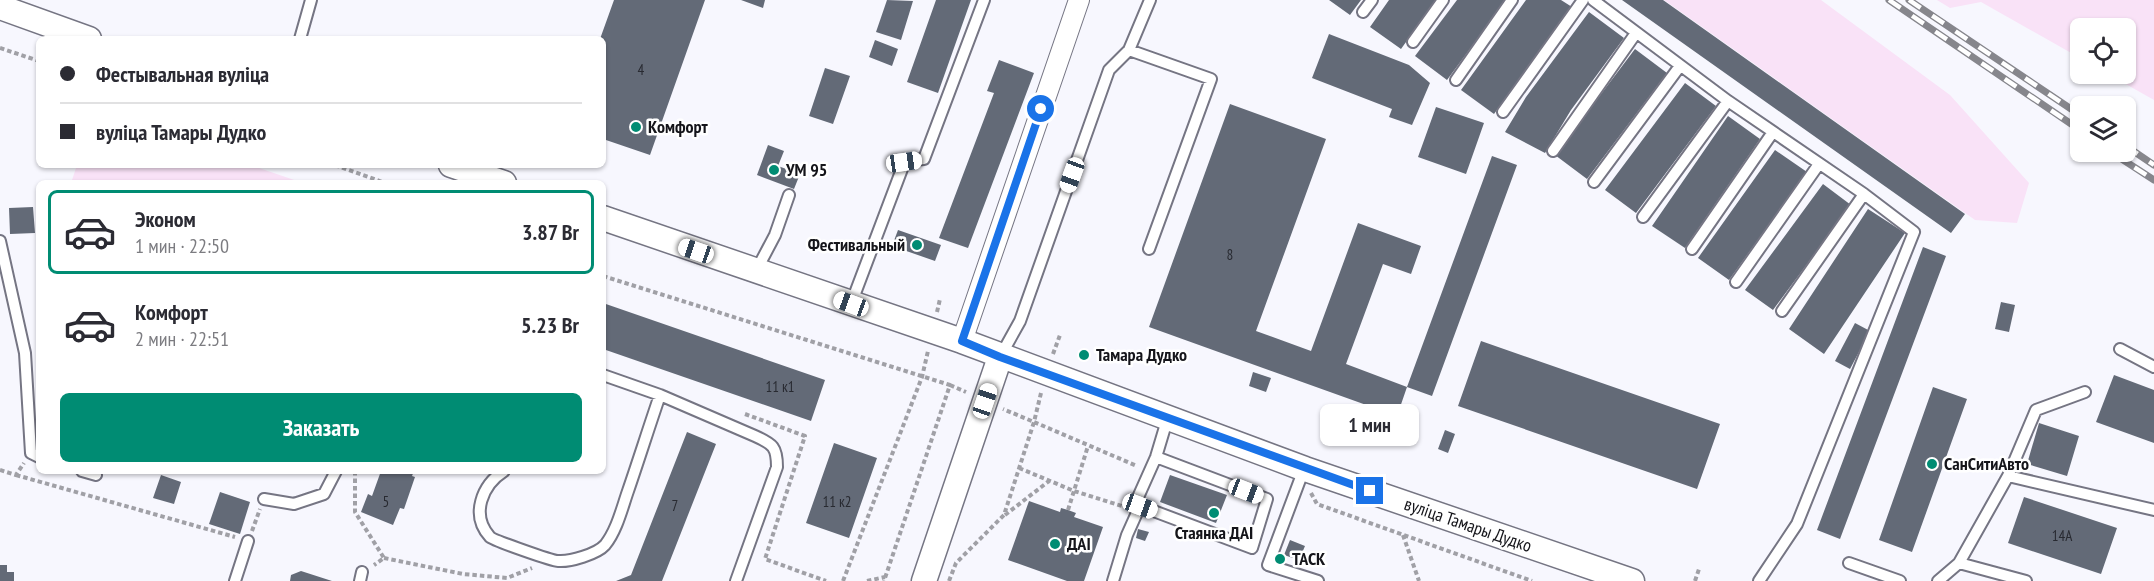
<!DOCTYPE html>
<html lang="ru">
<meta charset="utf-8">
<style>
:root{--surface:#fff;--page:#f7f7f7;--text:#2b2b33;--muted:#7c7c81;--line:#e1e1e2;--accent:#008c73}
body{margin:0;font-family:"PT Sans Narrow",sans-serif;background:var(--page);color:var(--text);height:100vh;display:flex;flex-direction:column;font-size:22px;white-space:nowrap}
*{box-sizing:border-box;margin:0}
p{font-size:20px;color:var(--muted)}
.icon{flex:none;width:33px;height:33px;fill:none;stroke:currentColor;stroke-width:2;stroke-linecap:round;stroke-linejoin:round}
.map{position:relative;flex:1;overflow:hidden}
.panel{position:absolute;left:36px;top:180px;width:570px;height:294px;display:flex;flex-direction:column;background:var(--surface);border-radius:9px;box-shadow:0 2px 4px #0004}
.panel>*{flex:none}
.hud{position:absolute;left:36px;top:36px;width:570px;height:132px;border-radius:9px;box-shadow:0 2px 4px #0004;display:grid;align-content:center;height:132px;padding:0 24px;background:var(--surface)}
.buttons{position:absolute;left:2070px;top:18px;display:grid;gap:12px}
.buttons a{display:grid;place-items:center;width:66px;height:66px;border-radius:9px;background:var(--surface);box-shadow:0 2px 4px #0004;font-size:30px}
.end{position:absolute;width:27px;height:27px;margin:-14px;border:8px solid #1a73e8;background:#fff;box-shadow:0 0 0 3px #fff}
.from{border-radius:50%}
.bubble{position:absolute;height:42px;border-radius:9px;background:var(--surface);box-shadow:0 2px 4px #0004;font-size:20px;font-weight:600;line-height:42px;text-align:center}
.car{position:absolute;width:18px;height:36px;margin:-18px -9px;border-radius:8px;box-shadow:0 0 4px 2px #0007;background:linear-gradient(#fff 24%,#345 0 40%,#fff 0 76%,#345 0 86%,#fff 0)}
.hud b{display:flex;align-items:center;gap:21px;height:57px;font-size:22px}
.hud b+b{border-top:2px solid var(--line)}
.hud i{width:15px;height:15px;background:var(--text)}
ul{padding:10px 0 0;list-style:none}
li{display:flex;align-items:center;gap:18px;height:84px;margin:0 12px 9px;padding:0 12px;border:3px solid transparent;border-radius:9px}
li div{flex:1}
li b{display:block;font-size:22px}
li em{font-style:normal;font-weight:600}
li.current{border-color:var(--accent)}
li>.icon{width:54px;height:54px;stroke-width:1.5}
.button{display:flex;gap:12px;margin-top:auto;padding:12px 24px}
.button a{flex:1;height:69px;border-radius:9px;background:var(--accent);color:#fff;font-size:24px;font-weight:600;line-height:69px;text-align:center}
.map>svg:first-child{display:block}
.green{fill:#f9e2f7}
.building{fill:#636a77}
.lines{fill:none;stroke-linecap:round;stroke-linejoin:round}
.service-casing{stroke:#757583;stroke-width:14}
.minor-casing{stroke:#757583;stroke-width:22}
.tertiary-casing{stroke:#757583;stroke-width:27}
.path{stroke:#a0a0a6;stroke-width:4;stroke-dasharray:4.5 3;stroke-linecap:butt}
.service{stroke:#fff;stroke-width:10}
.minor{stroke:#fff;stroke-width:20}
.tertiary{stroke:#fff;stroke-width:24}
.rail-casing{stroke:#86868c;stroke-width:7}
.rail{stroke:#fff;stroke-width:4.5;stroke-dasharray:14;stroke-linecap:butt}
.route{stroke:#1a73e8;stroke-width:8}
.poi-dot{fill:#008c73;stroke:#fff;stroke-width:2}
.labels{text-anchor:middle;stroke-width:5;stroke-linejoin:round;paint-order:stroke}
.number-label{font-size:15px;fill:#282a31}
.poi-label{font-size:18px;font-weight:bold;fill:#15151a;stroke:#fff;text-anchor:start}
.street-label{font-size:18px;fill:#15151a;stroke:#fff}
</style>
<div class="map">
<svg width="2154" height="581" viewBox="0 0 2154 581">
<rect width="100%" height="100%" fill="#f7f7fe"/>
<path class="green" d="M1664 0H1821L1950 95 2029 183 2017 223 1975 220Z
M1937 0H2154V100L2108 74H2126V28H2080V58L1981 2 1950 8Z
M77 165H250L303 183H71Z"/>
<path class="building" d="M614 0H705L650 155 603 139V39H600Z
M741 0H765L763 8Z
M887 0 913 1 901 40 876 32Z
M936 0H971L938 93 907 82Z
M1329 0H1361L1350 15Z
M1389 0H1436L1401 49 1370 27Z
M1457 0H1506L1447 80 1415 56Z
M1526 0H1561L1572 7 1494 114 1461 90Z
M1622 0H1663L1965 214 1951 233Z
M1589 12 1624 38 1571 110 1545 153 1505 132 1526 97Z
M1329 34 1409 65 1430 83 1412 125 1389 117 1392 109 1312 78Z
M875 40 898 49 892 66 869 57Z
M1635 49 1667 73 1587 179 1555 155Z
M999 60 1034 73 968 248 939 238 994 93 987 91Z
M825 68 850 76 833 124 809 116Z
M1685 83 1716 106 1636 213 1605 190Z
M1230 104 1326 139 1256 331 1311 351 1358 223 1421 246 1411 274 1383 264 1346 364 1407 387 1492 156 1517 165 1432 396 1407 387 1397 416 1149 327Z
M1436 107 1484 123 1466 174 1418 157Z
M1728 116 1760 139 1685 248 1652 226Z
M768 145 784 151 778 166 800 174 794 189 757 175Z
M1775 150 1807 172 1729 280 1698 258Z
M1823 184 1851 205 1773 310 1745 290Z
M33 207 35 233 10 234 9 208Z
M1868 209 1905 233 1824 354 1789 329Z
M898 230 941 245 935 261 892 246Z
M1923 247 1946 256 1840 539 1817 530Z
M2001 302 2015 305 2009 332 1995 329Z
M603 303 825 380 811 421 603 349Z
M1855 323 1870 331 1850 369 1835 361Z
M1481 341 1720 424 1697 489 1458 406Z
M1253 372 1271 378 1266 392 1249 386Z
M2114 375 2154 390V443L2096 422Z
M1933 387 1967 399 1912 552 1879 540Z
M2039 423 2079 436 2067 476 2027 464Z
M1445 430 1455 434 1448 453 1438 449Z
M687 432 716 444 662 581H616L631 575Z
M834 443 877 458 849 538 806 523Z
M381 471H414L412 476 415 477 404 509 400 508 393 525 361 512 368 494 372 496Z
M161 475 181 482 174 504 153 498Z
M1170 475 1227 495 1216 523 1160 502Z
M220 492 250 502 240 534 209 524Z
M2024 497 2117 528 2101 574 2008 543Z
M1029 501 1060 512 1061 508 1068 510 1076 513 1074 517 1103 527 1084 581H1067L1008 560Z
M1138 529 1149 532 1145 541 1136 538Z
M1290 540 1305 546 1299 560 1284 555Z
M1279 553 1284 555 1281 564 1276 562Z
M0 565H7V572H14V581H0Z
M301 571 332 581H290L291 575Z"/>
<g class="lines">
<g class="service-casing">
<path id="service" d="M1593 0 1728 101 1864 194 1914 232 1797 524 1759 581
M1363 12 1372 0
M300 39 311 0
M1413 42 1443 0
M1129 50 1150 0
M1456 80 1512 0
M1503 112 1583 0
M1553 151 1636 33
M1594 182 1680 66
M1643 217 1728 101
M0 241 25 353 31 453 39 457
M1692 249 1773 132
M756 271 775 235 789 195
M1736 282 1819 164
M851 304 905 161 924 159 984 0
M1782 311 1864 194
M2120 349 2154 367
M1000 357 1020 321 1109 70 1129 50 1211 79 1149 249
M603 375 660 395 755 436C773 444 777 447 777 467L736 581
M1156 457 1267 499 1252 548 1135 504 1156 457 1168 417
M1304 469 1268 565 1318 581
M82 471 96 475
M504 471C482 485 470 515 490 537 493 540 552 561 558 561 570 562 597 554 605 545 617 530 622 508 628 491 639 459 649 427 660 395
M2008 476 2036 410 2085 392
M264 499 294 504 324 494 336 471
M1849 563 1900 581
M1959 563 2008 476 2154 510
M235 581 248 541
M360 581 362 572
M1113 581 1127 535 1140 506
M1938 581 1959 563 2026 581"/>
</g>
<g class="minor-casing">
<path id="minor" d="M962 341 1079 0"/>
</g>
<g class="tertiary-casing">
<path id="tertiary" d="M0 7 89 39
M451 165 504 183
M603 218 962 341 1305 469 1632 581
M924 581 1000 357"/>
</g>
<path class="path" d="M0 48 39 61
M335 165 385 183
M603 276 950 385 884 581
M937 312 940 299
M1053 354 1060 335
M950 385 966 392
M1041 393 1034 422 1137 466
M745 414 805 436 765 559 826 581
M1019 468 1074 491 1122 506
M0 470 16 475 24 463
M355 471V512L384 558 374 565
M16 475 235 537
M1311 493 1317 504 1532 581
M1068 510 1088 446
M1005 515 1049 481
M252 531 260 509
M1403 535 1419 581
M384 558 463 574 507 578 532 568
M843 581 922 377 928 351
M867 581 885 577
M949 581 956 563 1004 515 1034 422 1003 409
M1695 581 1699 569"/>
<use href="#service" class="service"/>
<use href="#minor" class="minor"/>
<use href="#tertiary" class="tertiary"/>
<g class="rail-casing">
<path id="rail" d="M1889 0 2080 130
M1909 0 2080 115
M2126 146 2154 165
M2111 152 2154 180"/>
</g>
<use href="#rail" class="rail"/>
</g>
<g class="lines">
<path class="route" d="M1041 109 962 341 1000 357 1370 491"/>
</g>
<g class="poi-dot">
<circle cx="636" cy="127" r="6"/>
<circle cx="774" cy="170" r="6"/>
<circle cx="917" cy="245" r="6"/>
<circle cx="1084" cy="355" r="6"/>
<circle cx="1932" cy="464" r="6"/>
<circle cx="1214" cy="513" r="6"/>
<circle cx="1055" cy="544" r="6"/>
<circle cx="1280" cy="559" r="6"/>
</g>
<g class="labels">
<g class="number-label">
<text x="641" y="75">4</text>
<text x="1230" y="260">8</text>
<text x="780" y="392">11 к1</text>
<text x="386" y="507">5</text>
<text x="837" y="507">11 к2</text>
<text x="675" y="511">7</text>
<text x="2062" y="541">14А</text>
</g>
<g class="poi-label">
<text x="648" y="133">Комфорт</text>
<text x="786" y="176">УМ 95</text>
<text x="905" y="251" text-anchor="end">Фестивальный</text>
<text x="1096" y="361">Тамара Дудко</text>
<text x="1944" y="470">СанСитиАвто</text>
<text x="1214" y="539" text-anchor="middle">Стаянка ДАІ</text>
<text x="1067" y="550">ДАІ</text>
<text x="1292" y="565">ТАСК</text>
</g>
<g class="street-label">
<text transform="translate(1468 525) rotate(19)" y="6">вуліца Тамары Дудко</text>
</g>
</g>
</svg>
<div class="buttons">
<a><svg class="icon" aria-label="locate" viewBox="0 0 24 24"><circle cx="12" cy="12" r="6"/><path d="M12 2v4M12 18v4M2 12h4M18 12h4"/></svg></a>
<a><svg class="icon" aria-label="layers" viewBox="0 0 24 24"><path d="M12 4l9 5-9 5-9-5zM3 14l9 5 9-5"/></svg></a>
</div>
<i class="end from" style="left:1041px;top:109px"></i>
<i class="end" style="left:1370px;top:491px"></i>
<div class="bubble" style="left:1320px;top:404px;width:99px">1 мин</div>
<i class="car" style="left:904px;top:162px;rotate:82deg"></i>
<i class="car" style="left:1072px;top:175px;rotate:200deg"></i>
<i class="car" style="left:696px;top:251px;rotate:289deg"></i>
<i class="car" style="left:851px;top:304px;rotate:290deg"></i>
<i class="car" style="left:985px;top:401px;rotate:19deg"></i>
<i class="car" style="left:1246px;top:491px;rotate:111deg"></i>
<i class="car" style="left:1140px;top:506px;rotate:110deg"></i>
<div class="hud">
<b><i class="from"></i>Фестывальная вуліца</b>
<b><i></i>вуліца Тамары Дудко</b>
</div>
<section class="panel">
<ul>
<li class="current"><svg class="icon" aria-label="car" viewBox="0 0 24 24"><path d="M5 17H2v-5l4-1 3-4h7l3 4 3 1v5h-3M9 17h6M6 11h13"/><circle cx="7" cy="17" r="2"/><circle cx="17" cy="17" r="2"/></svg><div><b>Эконом</b><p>1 мин · 22:50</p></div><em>3.87 Br</em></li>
<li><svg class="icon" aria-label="car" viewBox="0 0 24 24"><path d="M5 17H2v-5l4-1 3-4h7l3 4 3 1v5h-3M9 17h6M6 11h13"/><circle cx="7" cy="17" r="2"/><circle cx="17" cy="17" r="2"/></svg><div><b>Комфорт</b><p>2 мин · 22:51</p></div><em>5.23 Br</em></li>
</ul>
<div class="button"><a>Заказать</a></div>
</section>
</div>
